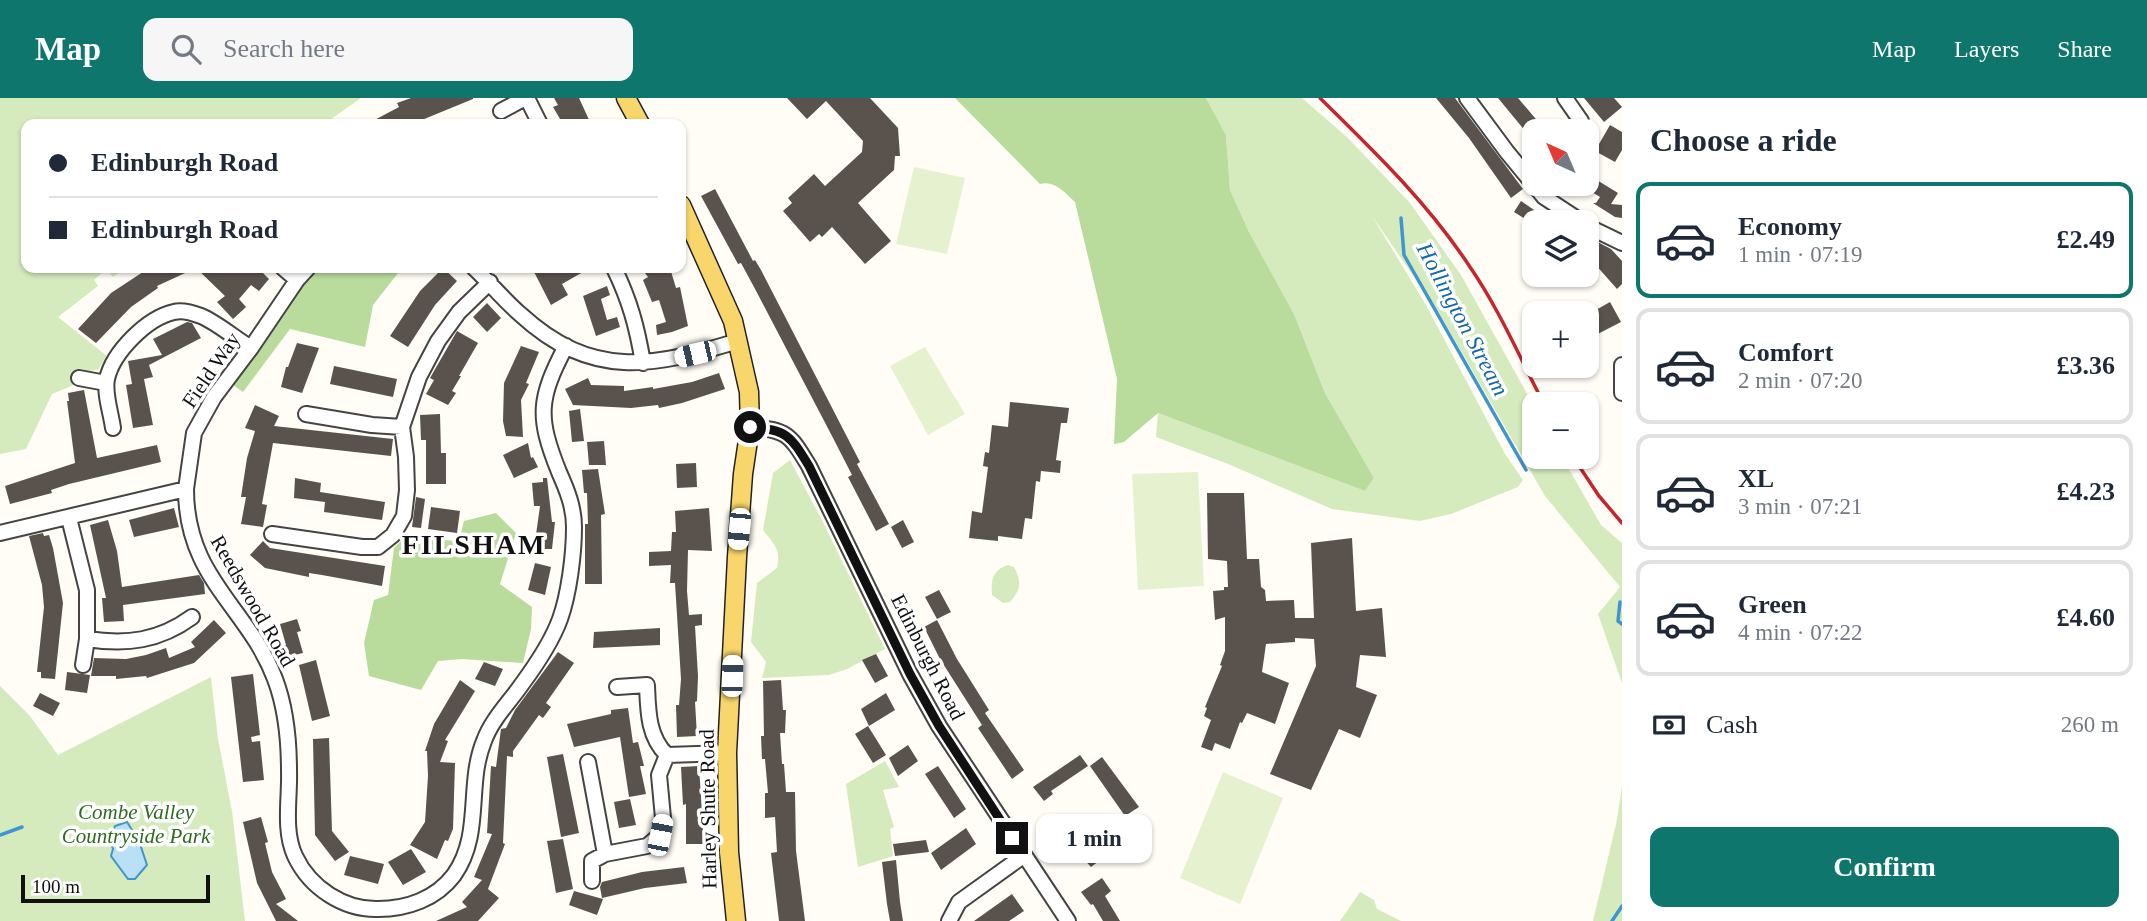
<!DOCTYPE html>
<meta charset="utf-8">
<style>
:root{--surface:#fff;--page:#f6f6f7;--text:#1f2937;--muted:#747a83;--line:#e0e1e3;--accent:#0f766e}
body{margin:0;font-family:Georgia,serif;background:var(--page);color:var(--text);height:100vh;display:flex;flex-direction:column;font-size:26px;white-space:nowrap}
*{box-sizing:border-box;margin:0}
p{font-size:23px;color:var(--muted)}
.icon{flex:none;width:38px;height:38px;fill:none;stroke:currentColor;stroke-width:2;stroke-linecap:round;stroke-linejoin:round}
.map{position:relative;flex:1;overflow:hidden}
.drawer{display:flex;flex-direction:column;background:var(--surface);width:525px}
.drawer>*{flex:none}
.top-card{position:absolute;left:21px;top:21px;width:665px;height:154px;border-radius:14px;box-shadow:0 2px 5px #0004;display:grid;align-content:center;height:154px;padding:0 28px;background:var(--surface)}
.needle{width:46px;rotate:316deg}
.buttons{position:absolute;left:1522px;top:21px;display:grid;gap:14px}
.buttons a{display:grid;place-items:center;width:77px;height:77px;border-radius:14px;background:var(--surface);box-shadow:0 2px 5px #0004;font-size:35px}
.scale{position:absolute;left:21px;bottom:18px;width:189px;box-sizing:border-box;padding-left:7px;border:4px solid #111;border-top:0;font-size:19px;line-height:24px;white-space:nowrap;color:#111;-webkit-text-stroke:5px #fff;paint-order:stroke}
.end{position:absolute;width:32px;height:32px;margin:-16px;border:9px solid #111;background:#fff;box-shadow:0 0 0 4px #fff}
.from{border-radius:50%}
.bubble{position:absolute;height:49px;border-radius:14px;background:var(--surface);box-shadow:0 2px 5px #0004;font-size:23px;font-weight:800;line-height:49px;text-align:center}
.car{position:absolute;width:21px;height:42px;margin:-21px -10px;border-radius:9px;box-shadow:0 0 5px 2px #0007;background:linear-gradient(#fff 24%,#345 0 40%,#fff 0 76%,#345 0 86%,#fff 0)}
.top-card b{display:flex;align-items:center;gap:24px;height:66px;font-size:26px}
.top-card b+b{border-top:2px solid var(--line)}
.top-card i{width:18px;height:18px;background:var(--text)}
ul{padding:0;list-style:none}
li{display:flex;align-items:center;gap:21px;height:116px;margin:0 14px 10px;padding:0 14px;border:4px solid var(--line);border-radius:14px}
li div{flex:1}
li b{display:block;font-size:26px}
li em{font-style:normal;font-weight:800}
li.selected{border-color:var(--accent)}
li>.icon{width:63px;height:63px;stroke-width:1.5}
h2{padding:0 28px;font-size:32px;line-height:84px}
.pay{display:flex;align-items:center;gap:18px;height:77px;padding:0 28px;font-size:26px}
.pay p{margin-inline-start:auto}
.primary-button{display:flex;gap:14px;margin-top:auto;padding:14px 28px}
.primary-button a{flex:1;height:80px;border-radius:14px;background:var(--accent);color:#fff;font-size:28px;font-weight:800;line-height:80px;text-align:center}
header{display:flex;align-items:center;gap:42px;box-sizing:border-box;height:98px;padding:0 35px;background:var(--accent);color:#fff}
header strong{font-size:33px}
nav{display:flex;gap:38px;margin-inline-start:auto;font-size:24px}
.search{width:490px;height:63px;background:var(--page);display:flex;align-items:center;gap:18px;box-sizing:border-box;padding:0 24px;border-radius:14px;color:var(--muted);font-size:26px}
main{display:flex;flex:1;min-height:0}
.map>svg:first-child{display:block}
.green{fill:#d5ebbd}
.forest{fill:#b9dc9c}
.pitch{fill:#e6f2cf}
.water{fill:#b9e0f7;stroke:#3f96cf;stroke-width:2}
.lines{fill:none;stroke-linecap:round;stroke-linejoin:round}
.stream{stroke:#3f96cf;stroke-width:3.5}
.building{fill:#5a524d}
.minor-casing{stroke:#444;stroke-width:18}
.major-casing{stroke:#222;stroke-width:21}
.minor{stroke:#fff;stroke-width:14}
.major{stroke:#f9d66b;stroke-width:18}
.rail{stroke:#c4262e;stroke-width:3.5}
.route{stroke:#111;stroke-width:9}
.labels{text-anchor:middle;stroke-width:7;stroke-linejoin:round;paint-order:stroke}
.street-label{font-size:21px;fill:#111;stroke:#fff}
.park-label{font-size:21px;font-style:italic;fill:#2f6b1f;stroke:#fff}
.water-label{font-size:23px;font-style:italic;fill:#1768a6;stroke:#fff}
.district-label{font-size:28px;font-weight:bold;letter-spacing:2px;fill:#111;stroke:#fff}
</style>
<header>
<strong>Map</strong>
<div class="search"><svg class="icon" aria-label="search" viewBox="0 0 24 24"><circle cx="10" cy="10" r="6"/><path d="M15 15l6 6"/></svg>Search here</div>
<nav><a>Map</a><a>Layers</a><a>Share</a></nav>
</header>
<main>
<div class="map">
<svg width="1622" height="823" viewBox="0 0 1622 823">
<rect width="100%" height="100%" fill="#fffdf5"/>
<path class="green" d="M0 0H361L324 26H26V170H125L113 179 106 171 94 182 98 188 58 219 107 258 98 272 80 274 76 286 52 296 26 351 0 356Z
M1206 0H1302L1348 40 1410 105 1461 177 1535 310V359H1562L1601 427 1622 445V585L1598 516 1620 489 1545 398 1439 215 1372 118 1426 207 1505 356 1523 382 1518 389 1451 416 1420 423 1332 411 1228 366 1156 339 1158 315 1365 393 1374 380 1325 295 1294 216 1249 134 1230 92 1226 37Z
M790 362 823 424 885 551 847 571 829 577 762 580 766 564 751 544 757 485 777 470C781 450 774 447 763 432L773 375Z
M1008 467 1014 469C1022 484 1021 491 1010 504L1003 505 992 497C991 482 992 472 1008 467Z
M211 579 218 641 232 713 245 823H0V588L30 618 58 657Z
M885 663 899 689 883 692 894 729 890 731 893 758 858 769 846 686Z
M1622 688V823H1593L1617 722Z
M1360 794 1374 802 1377 811 1401 823H1340Z"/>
<path class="forest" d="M955 0H1206L1226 37 1230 92 1249 134 1294 216 1325 295 1374 380 1365 393 1158 315 1124 344 1114 346 1117 281 1075 104C1064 94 1055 82 1040 86Z
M316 170H402L373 207 365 249 290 231 243 294 229 284 304 179Z
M496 415 516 435 500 486 532 509 531 531 523 565 462 561 438 563 421 592 369 578 364 545 374 502 388 497 394 450 404 440 459 443 464 423Z"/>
<path class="pitch" d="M914 69 965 80 947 156 896 146Z
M925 249 965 316 928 337 890 268Z
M1198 374 1204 488 1138 492 1132 376Z
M1223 674 1283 700 1240 806 1180 780Z"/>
<path class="water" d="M127 724 139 743 147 767 135 781H128L111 758 113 751 110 742 115 728Z"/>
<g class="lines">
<path class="stream" d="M1401 120 1404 157 1526 372
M1620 504 1618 523 1622 526
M0 737 22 729
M1612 823 1622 808"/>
</g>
<path class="building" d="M411 0H473V1L412 26H367L399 9 397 5Z
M554 0H579L591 26H563L553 9 558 7Z
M787 0H870L898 30 900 58H895L894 72 858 105 891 143 865 166 832 129 822 139 819 136 810 144 783 113 792 105 788 100 814 76 825 88 862 54 863 43 826 3 807 21Z
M1436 0H1455L1523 91 1511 100 1469 40Z
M1498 0H1518L1546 33H1535V45Z
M1584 0H1614L1622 9 1604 24Z
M1610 27 1622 34V52L1615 64 1595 53Z
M1587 76 1618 95 1611 106 1622 107V120L1615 119 1593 105H1596L1600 99 1587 91Z
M715 91 753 163 755 162 761 172 860 364 857 366 889 426 876 433 848 379 852 377 832 338 754 189 741 165 738 166 701 98Z
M1521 103 1537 114 1538 112 1558 124H1530L1514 114Z
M1588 139 1611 151 1622 163V186L1617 191 1594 165 1587 160Z
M149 170H258L269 181 259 193 251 187 239 201 246 209 233 221 217 204 225 198 196 170 157 188 158 190 131 209 96 245 78 231 111 195Z
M443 170 457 183 435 207 408 249 390 238 420 193Z
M532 170H590L562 186 568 197 551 207Z
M641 170H670L676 190 680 189 688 228 672 234 657 237 656 227 666 224 659 202 652 204 643 182 648 179Z
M607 188 610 197 601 201 607 222 617 219 620 229 596 238 583 198Z
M1610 204 1621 224 1592 239 1587 229V217Z
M487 205 501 220 487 234 473 219Z
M187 224 192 225 201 240 149 267 153 279 144 281 153 327 133 330 126 287 132 286 128 263 162 257 153 241Z
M457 233 478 245 459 278H461L452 293 456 295 448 307 426 296 434 282 430 280Z
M297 245 319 250 302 295 281 289 286 269H288Z
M521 248 539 254 526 285 529 286 521 302 523 339 506 338 503 323 504 285Z
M334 268 397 281 393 299 330 286Z
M719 275 725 291 682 305 659 310 658 307 631 310 573 307 565 291 588 280 591 287 624 288V293L653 289V291L692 284Z
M84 292 97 360 157 347 161 364 69 386 51 392 52 395 10 406 5 388 75 365 67 303H69L68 295Z
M1010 304 1069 310 1067 325H1061L1056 362 1061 363 1060 375 1041 373 1040 384 1036 383 1032 421 1025 420 1022 441 998 438V443L969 440 972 413 982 415 988 369 983 368 985 354 989 355 992 327 1008 329Z
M255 307 279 318 274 328 393 341 391 358 273 345 262 406 267 407 263 429 241 426 246 399H241L247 360 255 333 245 330Z
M580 311 584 343 572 344 569 313Z
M440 316 441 355H446V386H426V342H421L420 317Z
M604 343 606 367H589L587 344Z
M528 345 531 360 533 359 538 369 514 380 503 357Z
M696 365 697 389 677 390 676 366Z
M598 371 605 416 601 417 602 486H585V426H588L587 395H584L582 372Z
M295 380 321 385 320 394 385 404 382 422 324 414 325 404 294 400Z
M543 380H547L552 424H555L552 451H534L540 408H534L532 385 543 384Z
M1207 395H1244L1247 461H1259L1261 489 1265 492 1266 503 1294 502 1295 520H1314L1311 445 1352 440 1356 513 1382 510 1386 559 1360 557 1356 589 1377 597 1360 640 1339 631 1311 692 1270 676 1316 568 1314 541 1295 540V544L1266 546 1262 574 1289 585 1275 626 1247 615 1242 625 1240 624 1230 651 1215 645 1212 653 1201 649 1211 622 1204 618 1207 610 1205 609 1222 568 1220 567 1225 553V519L1215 522 1213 493 1224 492V489H1228L1227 463 1208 461Z
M416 399 425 401 421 430 412 429Z
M431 409 460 413 457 435 428 431Z
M174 410 179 429 134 439 129 422Z
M709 410 712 453 688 452 687 493 689 517 702 516V527L695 528 698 578 697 603 695 604 697 638 677 639 676 607H679L681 581 675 485H670L671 467 649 468V454L671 453 672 434H676L675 413Z
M108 422 117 453 122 489 199 477 204 485 205 496 123 507 124 523 104 524 102 500H106L90 427Z
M903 422 914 444 902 450 891 429Z
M43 435 44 438 49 437 53 450 63 505 55 581 41 580V574H37L44 509 42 487 29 438Z
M263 443 270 450 385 468 382 488 322 477 309 475V479L265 470 250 457Z
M535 465 551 469 545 497 528 492Z
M939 492 951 514 937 521 925 499Z
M297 521 301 533 297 534 303 555 286 559 283 548 286 547 280 526Z
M214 522 226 535 194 565 147 580 146 578 116 581V578H91L94 560 126 561 146 557 166 550 169 560 195 549 191 544Z
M937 522 957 561 989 612 985 615 1024 672 1012 681 978 630 982 627 940 561 924 529Z
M660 530V547L593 550 594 534Z
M558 554 574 565 546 605 551 609 543 620 539 617 513 653V659L507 658 503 745 505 746 488 791 499 800 478 823H436L467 809 462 804 482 782 474 779 492 736 487 735 491 668 496 669 501 631 506 630 515 612Z
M876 556 888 578 875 585 862 562Z
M316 562 330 618 312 623 299 567Z
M484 564 503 571 495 588 475 581Z
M67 574 90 577 87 595 65 592Z
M253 576 260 637 251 639 252 644 260 643 264 682 243 684 231 579Z
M460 582 475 593 445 642 448 643 440 664 455 665 453 731 448 743 445 742 437 761 410 747 425 724 428 678 427 653H425L434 626Z
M781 582 783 612H786L785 635H780L782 666H784L786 694H795L796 753 805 823H779L771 755 777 754 775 719 765 720V695H768L765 661H762L761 638H764L763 583Z
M40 595 60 605 53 618 33 608Z
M886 595 895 612 869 628 861 611Z
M628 610 633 645 638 644 644 668H640L646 696 629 699 620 639 574 649 567 626 611 616V612Z
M868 628 886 657 873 665 855 636Z
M329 640 332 733 349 754 335 763 315 737 313 641Z
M908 647 918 663 898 678 889 660Z
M563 656 579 735 561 739 547 659Z
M1080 657 1088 668 1051 693 1053 696 1044 703 1033 689Z
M1102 659 1139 709 1125 718 1090 668Z
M699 668 704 746H686V706L683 707 681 669Z
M938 668 966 711 954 720 925 676Z
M630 701 636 727 619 730 614 704Z
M261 719 268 744 265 745 272 774 286 801 276 806 298 823H276L257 785 243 724Z
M1128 723 1135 733 1096 759 1099 763 1091 769 1079 756Z
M966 730 976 746 941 772 931 755Z
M563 741 573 791 556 795 547 743Z
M926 742 929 754 895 758 893 746Z
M411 751 426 774 403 787 388 764Z
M350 758 384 766 378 786 344 777Z
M896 762 900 804 903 823H890L887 806 882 764Z
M684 769 687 785 645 790 602 800 600 789 602 784 642 774Z
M1102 780 1111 793 1105 798 1120 823H1103L1093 806 1091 807 1081 794Z
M574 793 603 801 597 817 569 807Z
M1012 796 1024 813 1009 823H974Z"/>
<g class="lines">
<g class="minor-casing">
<path id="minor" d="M527 0 540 26
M1467 0 1507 54 1544 99 1582 124
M1565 0 1581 23V33
M501 13 525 0
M1587 128 1622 145
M283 170 297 182
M474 170C490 185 504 202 520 216 592 282 652 269 738 243
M614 170C630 203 637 229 643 265
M1622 267V295
M79 280 106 285
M306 316 372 327 402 329
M750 329C788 332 790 337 809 368L910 576 939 628 1068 823
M113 330C111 315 104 295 107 281 113 254 147 220 174 214 181 212 193 215 201 218 216 224 236 241 251 250
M186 391C186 481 248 509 275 581 286 610 289 642 289 673 290 700 283 732 295 758 310 790 344 812 378 811 407 811 436 801 454 777 483 736 466 687 484 643 492 621 509 605 522 586 536 567 552 543 560 521 569 496 574 456 574 429 574 409 567 392 559 374 537 319 538 301 566 248
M69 420 87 492V541C127 547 159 543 192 519
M0 435 186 391 194 335 214 299 251 250 297 182 308 170
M272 436 362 449H378L393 437 404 418 407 392 406 359 402 329 419 279 438 243 459 214 490 184
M83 567 87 541
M667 657 727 655
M588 664 605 756 592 763V783
M605 756 647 748 660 737 663 720 659 677 667 657C648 639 648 613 647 587L617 589
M949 823 959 804 1023 758"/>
</g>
<g class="major-casing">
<path id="major" d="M626 0 640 26
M681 107 733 223 749 294 750 329 743 376 737 459 727 655 729 754 736 823"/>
</g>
<use href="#minor" class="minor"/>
<use href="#major" class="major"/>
<path class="rail" d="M1320 0C1374 53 1428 105 1470 169 1499 211 1520 260 1544 306
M1573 359 1599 398 1622 425"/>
</g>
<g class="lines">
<path class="route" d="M750 329C787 332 790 337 809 368L910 576 939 628 1012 740"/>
</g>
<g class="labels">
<g class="street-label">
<text transform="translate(211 272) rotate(-56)" y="7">Field Way</text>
<text transform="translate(253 503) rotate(60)" y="7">Reedswood Road</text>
<text transform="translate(928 559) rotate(63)" y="7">Edinburgh Road</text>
<text transform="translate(708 711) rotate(-91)" y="7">Harley Shute Road</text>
</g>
<g class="park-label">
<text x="136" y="721">Combe Valley<tspan x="136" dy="24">Countryside Park</tspan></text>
</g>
<g class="water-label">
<text transform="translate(1463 221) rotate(62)" y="8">Hollington Stream</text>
</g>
<g class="district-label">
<text x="474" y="456">FILSHAM</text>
</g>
</g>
</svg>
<div class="buttons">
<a><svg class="needle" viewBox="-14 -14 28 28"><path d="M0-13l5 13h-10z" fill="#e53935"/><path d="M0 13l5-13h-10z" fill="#747a83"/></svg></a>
<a><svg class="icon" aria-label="layers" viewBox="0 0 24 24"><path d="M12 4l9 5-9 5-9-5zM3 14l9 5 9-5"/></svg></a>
<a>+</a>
<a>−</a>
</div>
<div class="scale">100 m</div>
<i class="end from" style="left:750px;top:329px"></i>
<i class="end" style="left:1012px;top:740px"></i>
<div class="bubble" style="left:1036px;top:716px;width:116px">1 min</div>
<i class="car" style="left:695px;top:256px;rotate:257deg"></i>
<i class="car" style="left:739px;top:431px;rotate:185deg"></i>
<i class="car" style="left:732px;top:578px;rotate:2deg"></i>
<i class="car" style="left:660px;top:737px;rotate:11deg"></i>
<div class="top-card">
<b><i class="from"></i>Edinburgh Road</b>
<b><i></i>Edinburgh Road</b>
</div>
</div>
<section class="drawer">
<h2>Choose a ride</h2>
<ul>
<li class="selected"><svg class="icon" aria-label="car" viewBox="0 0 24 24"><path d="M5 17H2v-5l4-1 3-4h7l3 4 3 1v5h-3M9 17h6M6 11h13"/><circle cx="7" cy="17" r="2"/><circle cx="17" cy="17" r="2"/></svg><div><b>Economy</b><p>1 min · 07:19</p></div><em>£2.49</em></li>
<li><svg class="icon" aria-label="car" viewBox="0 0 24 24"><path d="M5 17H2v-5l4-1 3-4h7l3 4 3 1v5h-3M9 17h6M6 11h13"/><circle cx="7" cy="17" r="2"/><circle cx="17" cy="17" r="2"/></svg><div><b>Comfort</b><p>2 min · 07:20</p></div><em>£3.36</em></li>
<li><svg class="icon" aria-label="car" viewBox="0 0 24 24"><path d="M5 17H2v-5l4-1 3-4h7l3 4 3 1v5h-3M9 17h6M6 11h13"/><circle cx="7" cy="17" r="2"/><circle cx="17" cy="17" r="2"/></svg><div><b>XL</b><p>3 min · 07:21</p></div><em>£4.23</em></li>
<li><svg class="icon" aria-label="car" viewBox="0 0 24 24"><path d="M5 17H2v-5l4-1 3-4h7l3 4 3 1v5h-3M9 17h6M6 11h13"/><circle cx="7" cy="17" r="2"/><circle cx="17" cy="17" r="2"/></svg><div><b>Green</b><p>4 min · 07:22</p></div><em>£4.60</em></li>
</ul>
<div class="pay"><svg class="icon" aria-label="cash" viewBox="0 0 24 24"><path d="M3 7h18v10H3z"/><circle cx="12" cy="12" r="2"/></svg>Cash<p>260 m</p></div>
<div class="primary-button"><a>Confirm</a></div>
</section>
</main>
